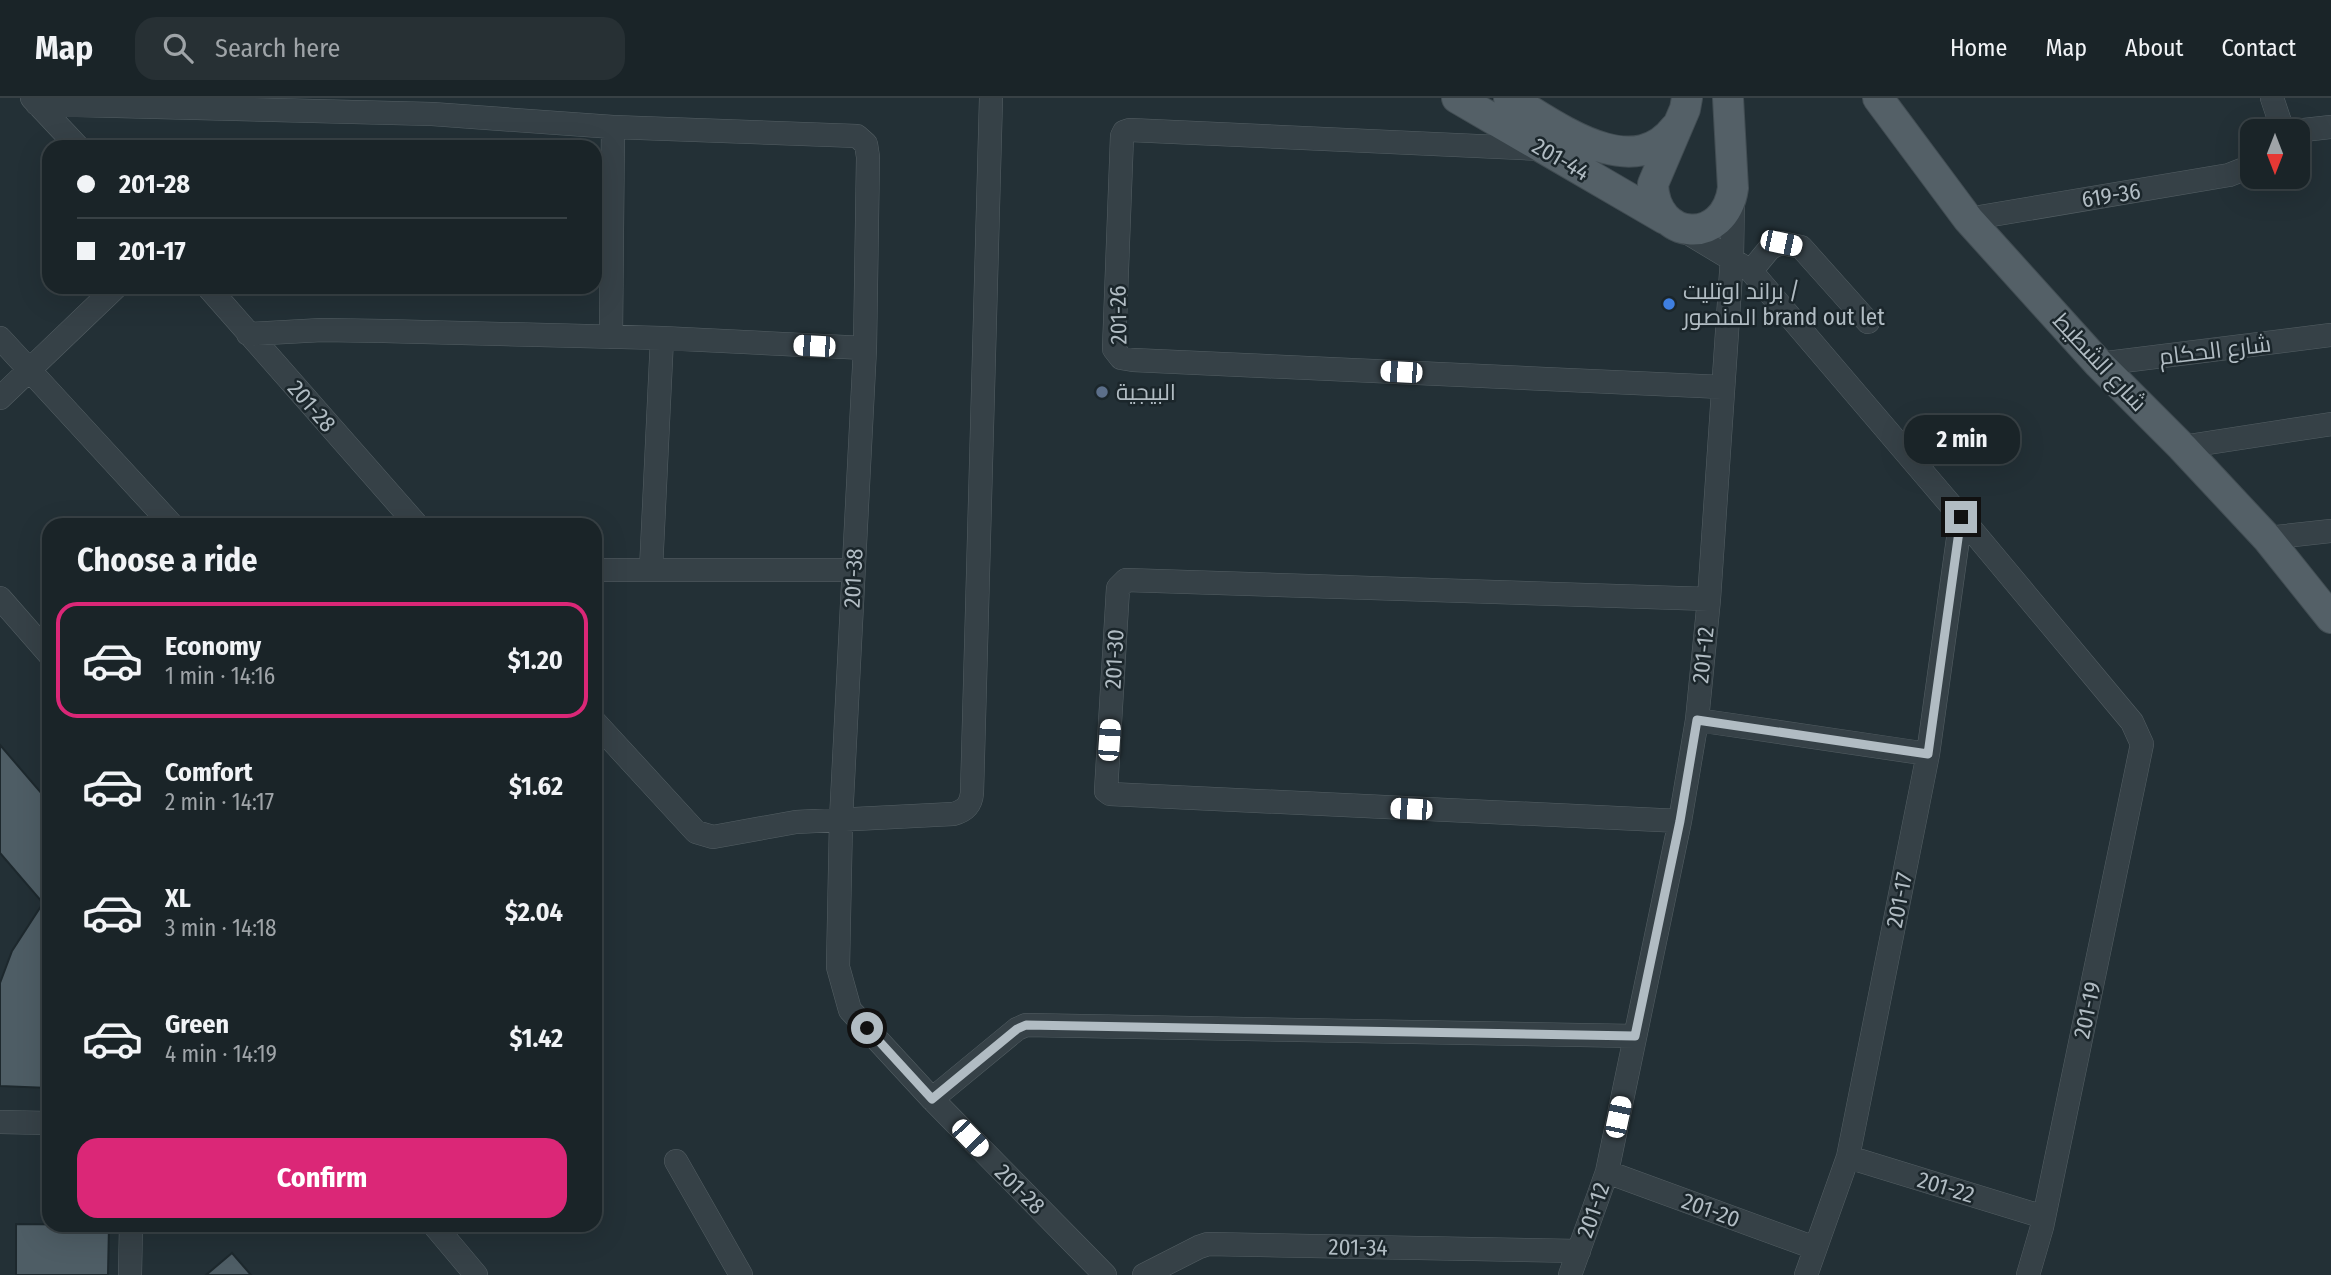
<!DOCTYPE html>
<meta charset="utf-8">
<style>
:root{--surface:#1a2428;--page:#273034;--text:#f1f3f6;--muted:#9fa4a8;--line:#384145;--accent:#db2777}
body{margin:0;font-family:"Fira Sans Condensed",Cairo,sans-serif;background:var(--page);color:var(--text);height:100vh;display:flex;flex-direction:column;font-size:26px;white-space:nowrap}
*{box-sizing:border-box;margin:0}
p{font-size:23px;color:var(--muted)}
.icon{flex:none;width:38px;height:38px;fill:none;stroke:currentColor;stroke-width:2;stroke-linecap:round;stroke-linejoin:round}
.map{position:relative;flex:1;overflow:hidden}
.panel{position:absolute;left:42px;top:420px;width:560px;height:714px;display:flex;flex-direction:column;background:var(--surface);border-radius:21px;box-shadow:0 7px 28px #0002,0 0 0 2px var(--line)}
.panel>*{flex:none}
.banner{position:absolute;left:42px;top:42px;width:560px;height:154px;border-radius:21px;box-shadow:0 7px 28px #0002,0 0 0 2px var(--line);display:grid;align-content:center;height:154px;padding:0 35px;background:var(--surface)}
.needle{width:46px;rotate:180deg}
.buttons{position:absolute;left:2240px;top:21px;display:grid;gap:14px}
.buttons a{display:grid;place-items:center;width:70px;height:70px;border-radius:14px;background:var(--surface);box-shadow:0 7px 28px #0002,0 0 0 2px var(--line);font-size:35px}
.end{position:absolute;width:32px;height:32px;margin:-16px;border:9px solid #b1bcc3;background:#111;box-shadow:0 0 0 4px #111}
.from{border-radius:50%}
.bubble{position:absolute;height:49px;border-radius:21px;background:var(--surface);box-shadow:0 7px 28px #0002,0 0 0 2px var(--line);font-size:23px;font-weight:700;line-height:49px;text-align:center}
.car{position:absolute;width:21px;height:42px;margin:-21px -10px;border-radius:9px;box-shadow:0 0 5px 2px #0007;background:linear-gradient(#fff 24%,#345 0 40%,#fff 0 76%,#345 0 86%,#fff 0)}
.banner b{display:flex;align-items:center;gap:24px;height:66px;font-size:26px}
.banner b+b{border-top:2px solid var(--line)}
.banner i{width:18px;height:18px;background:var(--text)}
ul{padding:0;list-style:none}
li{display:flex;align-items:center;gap:21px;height:116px;margin:0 14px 10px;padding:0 21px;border:4px solid transparent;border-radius:21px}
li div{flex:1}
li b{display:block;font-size:26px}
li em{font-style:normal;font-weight:700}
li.selected{border-color:var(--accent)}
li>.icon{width:63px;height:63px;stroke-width:1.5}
h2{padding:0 35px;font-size:32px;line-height:84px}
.button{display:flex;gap:14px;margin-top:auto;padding:14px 35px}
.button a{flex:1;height:80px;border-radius:21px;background:var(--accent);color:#fff;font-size:28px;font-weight:700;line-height:80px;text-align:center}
header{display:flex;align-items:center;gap:42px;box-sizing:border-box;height:98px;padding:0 35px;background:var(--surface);border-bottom:2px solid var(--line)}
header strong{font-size:33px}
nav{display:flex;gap:38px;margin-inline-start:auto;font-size:24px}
.search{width:490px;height:63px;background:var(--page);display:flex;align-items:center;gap:18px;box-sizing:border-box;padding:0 24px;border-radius:21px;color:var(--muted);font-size:26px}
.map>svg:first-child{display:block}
.building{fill:#4e5d65;stroke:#1d282d;stroke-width:2}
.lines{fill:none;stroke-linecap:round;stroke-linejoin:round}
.minor-casing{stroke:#545f64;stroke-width:24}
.major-casing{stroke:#424d53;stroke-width:32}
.minor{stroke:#364147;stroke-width:23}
.major{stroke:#546067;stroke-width:30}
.route{stroke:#b1bcc3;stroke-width:9}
.shop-dot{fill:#3f7fe0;stroke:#1b262b;stroke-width:2.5}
.service-dot{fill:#5c6f8a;stroke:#1b262b;stroke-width:2.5}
.labels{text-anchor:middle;stroke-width:5;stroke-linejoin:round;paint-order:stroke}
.street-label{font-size:23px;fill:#b1bcc3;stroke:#1b262b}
.poi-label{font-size:23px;fill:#b1bcc3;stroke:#1b262b;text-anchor:start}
</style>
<header>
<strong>Map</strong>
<div class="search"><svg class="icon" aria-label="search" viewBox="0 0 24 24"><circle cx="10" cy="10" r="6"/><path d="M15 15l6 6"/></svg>Search here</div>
<nav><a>Home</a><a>Map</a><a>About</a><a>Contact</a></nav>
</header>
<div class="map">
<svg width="2331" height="1177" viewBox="0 0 2331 1177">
<rect width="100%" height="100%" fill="#233036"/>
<path class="building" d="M0 647 49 704V990L0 988V885L12 853 43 805 0 755Z
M16 1126 109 1127 108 1177H16Z
M232 1155 251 1177H206Z"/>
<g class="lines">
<g class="minor-casing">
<path id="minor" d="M32 0 78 49
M2272 0 2283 33
M37 6 432 16 613 29 857 38 866 46 868 59 865 250 841 722 838 869 850 912 932 1001 1105 1177
M2295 33 2331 29
M1542 51 1130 32 1124 34 1122 38 1114 251 1121 260 1133 262 1722 289
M1968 121 2229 77 2252 68
M1678 129 1751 173 1961 419 2132 624 2142 646 2042 1129 2028 1177
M1751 173 1770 150 1781 145 1801 149 1868 224
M208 189 417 427
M248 236 322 232 384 233 662 240 865 250
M611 239 613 29
M0 240 172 427
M2099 266 2331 237
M0 300 116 189
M2182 349 2331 326
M2267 440 2331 433
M595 472H853
M651 472 662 240
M0 500 49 556
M1697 622 1928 656
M595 624 696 734 713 739 796 724 953 716C965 713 971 707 972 695L991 0
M1680 723 1110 696 1106 693 1118 490 1126 482 1709 501
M932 1001 1017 931 1026 927 1635 938
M0 1024 49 1025
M1848 1059 2044 1119
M676 1063 741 1177
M1607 1074 1815 1150
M434 1127 476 1177
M130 1177 131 1127
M1144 1177 1199 1149 1208 1146 1579 1153
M1570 1177 1607 1074 1680 723 1697 622 1709 501 1732 160 1733 98
M1806 1177 1848 1059 1928 656 1961 419"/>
</g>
<g class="major-casing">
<path id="major" d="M1457 0 1665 121
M1509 0C1554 26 1631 87 1675 30
M1687 0 1685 11 1653 86C1655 144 1725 148 1733 90L1728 0
M1878 0 1968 121 2099 266 2182 349 2267 440 2331 520"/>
</g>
<use href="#minor" class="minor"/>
<use href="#major" class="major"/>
</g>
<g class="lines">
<path class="route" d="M867 930 932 1001 1017 931 1026 927 1635 938 1680 723 1697 622 1928 656 1961 419"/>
</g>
<circle class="shop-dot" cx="1669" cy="206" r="7"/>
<circle class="service-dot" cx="1102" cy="294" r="7"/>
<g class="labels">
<g class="street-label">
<text transform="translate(1561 61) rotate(30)" y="8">201-44</text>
<text transform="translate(2111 97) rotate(-9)" y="8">619-36</text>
<text transform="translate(1118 217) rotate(-91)" y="8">201-26</text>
<text transform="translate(2215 252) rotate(-7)" y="8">شارع الحكام</text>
<text transform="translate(2100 264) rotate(47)" y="8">شارع الشطيط</text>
<text transform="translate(312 308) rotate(49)" y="8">201-28</text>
<text transform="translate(853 480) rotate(-87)" y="8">201-38</text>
<text transform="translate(1703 557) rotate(-84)" y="8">201-12</text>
<text transform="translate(1114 561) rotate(-87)" y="8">201-30</text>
<text transform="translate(1899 802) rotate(-79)" y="8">201-17</text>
<text transform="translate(2087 912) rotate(-78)" y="8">201-19</text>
<text transform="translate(1946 1089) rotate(17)" y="8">201-22</text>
<text transform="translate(1020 1091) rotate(45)" y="8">201-28</text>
<text transform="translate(1593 1112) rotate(-71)" y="8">201-12</text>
<text transform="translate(1711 1112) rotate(20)" y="8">201-20</text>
<text transform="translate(1358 1149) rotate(1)" y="8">201-34</text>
</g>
<g class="poi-label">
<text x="1683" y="201">براند اوتليت /<tspan x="1683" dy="26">المنصور brand out let</tspan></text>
<text x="1116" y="302">البيجية</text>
</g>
</g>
</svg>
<div class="buttons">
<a><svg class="needle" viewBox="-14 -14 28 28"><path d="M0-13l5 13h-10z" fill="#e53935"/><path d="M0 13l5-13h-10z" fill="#9fa4a8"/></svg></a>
</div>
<i class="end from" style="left:867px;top:930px"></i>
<i class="end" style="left:1961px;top:419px"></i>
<div class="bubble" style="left:1904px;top:317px;width:116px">2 min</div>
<i class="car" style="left:1781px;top:145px;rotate:102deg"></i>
<i class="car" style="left:814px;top:248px;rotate:273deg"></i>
<i class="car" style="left:1401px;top:274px;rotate:273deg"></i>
<i class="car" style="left:1109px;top:642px;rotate:4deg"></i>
<i class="car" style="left:1411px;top:711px;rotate:273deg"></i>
<i class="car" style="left:1618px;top:1019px;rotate:12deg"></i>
<i class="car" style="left:970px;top:1040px;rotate:136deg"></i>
<div class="banner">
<b><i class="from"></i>201-28</b>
<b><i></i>201-17</b>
</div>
<section class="panel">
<h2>Choose a ride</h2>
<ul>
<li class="selected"><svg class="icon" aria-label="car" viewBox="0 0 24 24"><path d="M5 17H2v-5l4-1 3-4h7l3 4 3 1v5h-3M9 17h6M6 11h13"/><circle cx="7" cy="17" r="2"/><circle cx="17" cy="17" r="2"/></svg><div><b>Economy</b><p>1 min · 14:16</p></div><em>$1.20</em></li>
<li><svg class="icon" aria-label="car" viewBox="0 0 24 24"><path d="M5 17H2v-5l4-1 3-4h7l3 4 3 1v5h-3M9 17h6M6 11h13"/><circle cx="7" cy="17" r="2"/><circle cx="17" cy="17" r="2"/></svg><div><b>Comfort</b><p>2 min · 14:17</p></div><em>$1.62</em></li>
<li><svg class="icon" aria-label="car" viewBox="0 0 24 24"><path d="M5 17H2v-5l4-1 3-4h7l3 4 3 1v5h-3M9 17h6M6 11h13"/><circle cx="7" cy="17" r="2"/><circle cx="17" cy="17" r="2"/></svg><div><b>XL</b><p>3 min · 14:18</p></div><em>$2.04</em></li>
<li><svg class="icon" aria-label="car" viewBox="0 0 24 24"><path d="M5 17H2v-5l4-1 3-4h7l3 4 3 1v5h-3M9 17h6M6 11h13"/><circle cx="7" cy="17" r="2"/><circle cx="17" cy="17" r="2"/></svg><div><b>Green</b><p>4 min · 14:19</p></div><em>$1.42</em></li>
</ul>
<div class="button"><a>Confirm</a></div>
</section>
</div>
